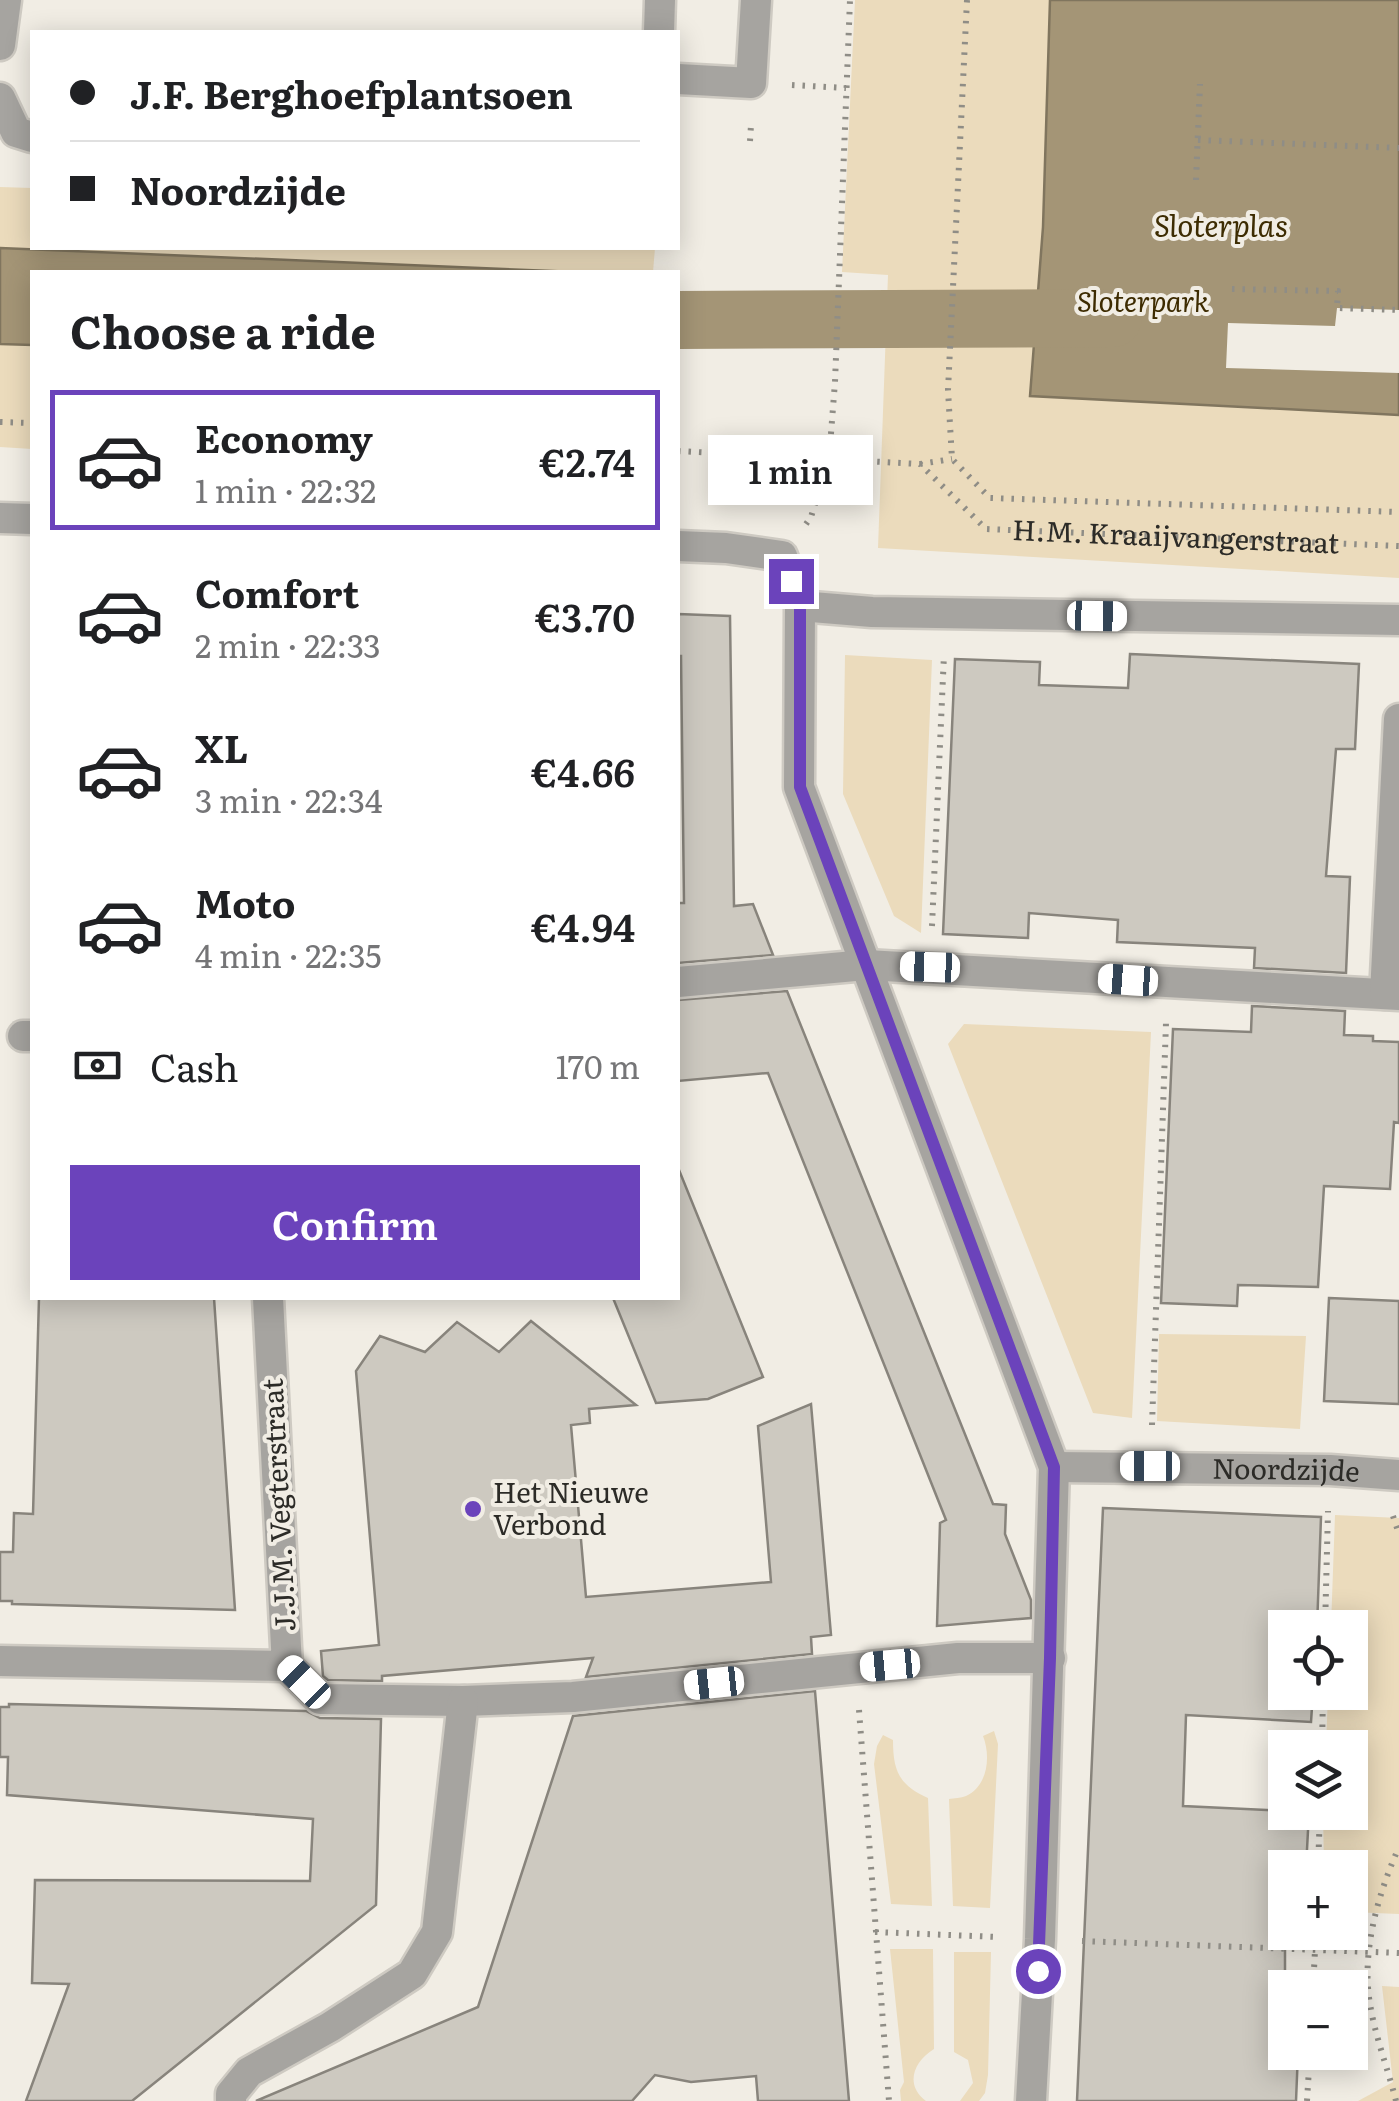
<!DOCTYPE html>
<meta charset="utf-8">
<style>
:root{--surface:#fff;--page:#f6f6f6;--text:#202124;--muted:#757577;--line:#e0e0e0;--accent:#6b43bb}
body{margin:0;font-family:Literata,serif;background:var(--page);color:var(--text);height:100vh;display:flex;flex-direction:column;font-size:38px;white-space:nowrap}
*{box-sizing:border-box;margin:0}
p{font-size:32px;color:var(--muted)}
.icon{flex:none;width:55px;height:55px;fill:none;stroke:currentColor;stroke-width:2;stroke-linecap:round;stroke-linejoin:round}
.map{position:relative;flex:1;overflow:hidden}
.drawer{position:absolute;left:30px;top:270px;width:650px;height:1030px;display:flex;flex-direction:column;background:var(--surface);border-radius:0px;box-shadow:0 5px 25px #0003}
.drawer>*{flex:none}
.top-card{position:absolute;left:30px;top:30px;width:650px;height:220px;border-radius:0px;box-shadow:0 5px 25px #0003;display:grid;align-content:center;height:220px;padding:0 40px;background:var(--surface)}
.tools{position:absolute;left:1268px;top:1610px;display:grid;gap:20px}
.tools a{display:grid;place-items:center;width:100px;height:100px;border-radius:0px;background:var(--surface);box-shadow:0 5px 25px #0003;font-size:50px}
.end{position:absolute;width:45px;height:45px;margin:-22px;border:12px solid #6b43bb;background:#fff;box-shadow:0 0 0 5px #fff}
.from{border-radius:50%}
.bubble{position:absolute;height:70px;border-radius:0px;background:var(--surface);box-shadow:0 5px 25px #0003;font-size:32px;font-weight:600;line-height:70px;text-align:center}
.car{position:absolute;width:30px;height:60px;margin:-30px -15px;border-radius:12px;box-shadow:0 0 8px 2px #0007;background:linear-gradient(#fff 24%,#345 0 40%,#fff 0 76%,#345 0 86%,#fff 0)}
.top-card b{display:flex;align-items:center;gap:35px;height:95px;font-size:38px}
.top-card b+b{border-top:2px solid var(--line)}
.top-card i{width:25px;height:25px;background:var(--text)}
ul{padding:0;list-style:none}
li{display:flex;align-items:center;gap:30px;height:140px;margin:0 20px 15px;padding:0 20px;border:5px solid transparent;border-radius:0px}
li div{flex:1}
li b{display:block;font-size:38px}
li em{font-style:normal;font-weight:600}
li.current{border-color:var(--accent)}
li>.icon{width:90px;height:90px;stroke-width:1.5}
h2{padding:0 40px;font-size:45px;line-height:120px}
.pay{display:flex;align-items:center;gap:25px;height:110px;padding:0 40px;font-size:38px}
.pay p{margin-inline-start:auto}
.primary-button{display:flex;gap:20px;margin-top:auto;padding:20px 40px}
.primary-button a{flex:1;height:115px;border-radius:0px;background:var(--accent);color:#fff;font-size:40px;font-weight:600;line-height:115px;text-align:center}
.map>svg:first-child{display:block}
.green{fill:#ebdbbc}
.water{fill:#a49576;stroke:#80755e;stroke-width:2.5}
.pier{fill:#f1ede4}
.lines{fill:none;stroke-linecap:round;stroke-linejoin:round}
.canal{stroke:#a49576;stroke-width:58}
.building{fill:#cdc9c0;stroke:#88847c;stroke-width:2.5}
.street-casing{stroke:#cecac2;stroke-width:35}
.path{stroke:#8f8d86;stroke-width:6;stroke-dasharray:2.5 8;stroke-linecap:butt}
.street{stroke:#a6a4a0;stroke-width:30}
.route{stroke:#6b43bb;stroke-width:12}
.poi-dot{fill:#6b43bb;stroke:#f1ede4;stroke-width:4}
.labels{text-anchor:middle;stroke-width:8;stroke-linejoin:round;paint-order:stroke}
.park-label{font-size:28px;font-style:italic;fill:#3d2b01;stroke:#f1ede4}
.street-label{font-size:28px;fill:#2c2b27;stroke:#f1ede4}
.poi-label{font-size:28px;fill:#2c2b27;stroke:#f1ede4;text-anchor:start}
.water-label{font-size:30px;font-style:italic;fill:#3d2c02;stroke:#f1ede4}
</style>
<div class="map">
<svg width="1399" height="2101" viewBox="0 0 1399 2101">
<rect width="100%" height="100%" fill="#f1ede4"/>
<path class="green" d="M855 0H1399V578L878 548 888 275 842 272Z
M0 187 32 188V248H655L653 272H577L0 248Z
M0 344 32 345V449L0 447Z
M845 655 932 660 921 933 894 916 843 794Z
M964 1024 1151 1032 1132 1418 1093 1413 948 1044Z
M1159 1334 1306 1336 1300 1429 1157 1421Z
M1335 1515 1399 1518V1914L1350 1912V1868L1324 1867 1323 1813 1350 1812V1748L1326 1747 1328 1693 1350 1692V1628L1331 1627Z
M994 1731 998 1744 990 1908 953 1906 949 1799C954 1798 961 1798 966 1796 988 1786 991 1756 983 1736Z
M883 1735 893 1740C893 1771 899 1785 928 1798L932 1906 891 1904 874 1764 877 1746Z
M890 1949H933L934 2049C914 2061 904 2085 926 2101H901L900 2090 904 2082Z
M954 1952H991L988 2075 985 2093 979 2101H960L973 2083 968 2060 954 2052Z
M1382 1986 1399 1987V2101H1358L1393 2082Z"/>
<path class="water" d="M1050 0H1399V415L1030 396 1043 227Z
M0 248 577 272H32V345L0 344Z"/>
<path class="pier" d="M1337 308 1399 310V373L1226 368 1228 323 1335 326Z"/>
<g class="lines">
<path class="canal" d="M678 320 1113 318"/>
</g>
<path class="building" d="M678 614 730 616 734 906 753 904 773 955 678 963V903H684L681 656H678Z
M1130 654 1359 664 1355 749H1336L1326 876 1350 877 1346 973 1254 968 1255 948 1117 942 1118 920 1029 913 1028 938 943 934 955 659 1040 662 1039 685 1128 688Z
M787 991 993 1504 1006 1505 1005 1534 1031 1600V1618L937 1626 940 1523 946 1520 768 1073 678 1081V1000Z
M1252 1006 1345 1011 1344 1035 1373 1036V1041L1399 1042V1123L1394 1122 1390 1189 1324 1186 1318 1287 1238 1285 1237 1306 1161 1303 1173 1029 1251 1032Z
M678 1170H679L763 1377 708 1399 656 1403 613 1298H678Z
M39 1298H214L235 1610 12 1604V1601H0V1552H13L14 1513 33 1514Z
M1329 1298 1399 1301V1404L1324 1401Z
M531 1321 636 1405 589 1409 590 1423 571 1425 586 1597 771 1582 758 1426 811 1404 831 1635 811 1637 812 1654 586 1677 593 1658 382 1676V1681L328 1680 323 1676 321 1651 379 1645 356 1371 380 1336 425 1352 457 1322 499 1352Z
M1103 1508 1321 1517 1317 1628H1285V1692H1313L1311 1722 1186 1715 1183 1806 1309 1812 1306 1868H1285V1982L1301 1983V1988H1285V2052H1298L1296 2101H1077Z
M815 1691 849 2101H758L756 2076 691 2082 655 2075 632 2101H256L478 2007 573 1716Z
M9 1704 306 1711 320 1718 381 1719 376 1905 132 2101H26L69 1984 32 1983 35 1880 310 1881 313 1819 7 1795 8 1757H0V1707H9Z"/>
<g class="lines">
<g class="street-casing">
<g id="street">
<path d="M659 32 660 0"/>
<path d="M0 45 6 0"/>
<path d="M678 79 751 83 756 0"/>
<path d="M0 98 16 132 32 137"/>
<path d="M0 518 32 519"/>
<path d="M678 546 726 548 782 556 800 606 799 787 1054 1467 1040 1939 1031 2101"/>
<path d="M800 606 872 612 1399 620"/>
<path d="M678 982 866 965 1399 995"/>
<path d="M1385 994 1399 719"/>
<path d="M23 1036H32"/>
<path id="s2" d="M1054 1467 1330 1470 1399 1475"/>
<path d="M0 1661 287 1666 268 1298"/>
<path d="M287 1666 320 1699 463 1701 573 1697 958 1658H1050"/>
<path d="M231 2101V2094L249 2072 330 2027 412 1974 437 1932 463 1701"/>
</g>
</g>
<g class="path">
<path d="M967 0 948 390 952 459 990 498 1399 512"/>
<path d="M792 85 846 88"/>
<path d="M1198 140 1399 148"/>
<path d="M750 141 751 125"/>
<path d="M1196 180 1200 84"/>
<path d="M1232 289 1338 291 1337 308 1399 310"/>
<path d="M0 422 32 423"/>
<path id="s1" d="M678 451 920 464 986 529 1399 546"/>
<path d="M920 464 952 459"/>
<path d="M806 524 811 517 829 459 835 382 850 0"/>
<path d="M932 926 944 654"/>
<path d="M1152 1425 1166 1023"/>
<path d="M1393 1516 1399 1534"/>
<path d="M1325 1628 1328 1511"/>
<path d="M859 1710 889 2101"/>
<path d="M1322 1748 1323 1692"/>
<path d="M1318 1868 1320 1812"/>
<path d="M875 1932 999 1937"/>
<path d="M1082 1941 1399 1953"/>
<path d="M1313 1988 1316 1932"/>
<path d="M1307 2101 1310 2052"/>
<path d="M1396 2101C1388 2069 1375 2036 1370 2004 1361 1952 1378 1894 1399 1847"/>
</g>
<use href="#street" class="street"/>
</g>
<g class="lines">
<path class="route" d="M791 581 800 606V787L1054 1467 1050 1658 1038 1971"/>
</g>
<circle class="poi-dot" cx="473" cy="1509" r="10"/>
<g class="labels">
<g class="park-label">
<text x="1143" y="312">Sloterpark</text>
</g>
<g class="street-label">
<text dy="10" stroke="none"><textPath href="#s1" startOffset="525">H.M. Kraaijvangerstraat</textPath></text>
<text dy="10" stroke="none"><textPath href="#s2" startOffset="232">Noordzijde</textPath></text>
<text transform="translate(279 1505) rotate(-93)" y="10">J.J.M. Vegterstraat</text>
</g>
<g class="poi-label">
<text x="493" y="1503">Het Nieuwe<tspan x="493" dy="32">Verbond</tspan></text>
</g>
<g class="water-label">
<text x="1221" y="237">Sloterplas</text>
</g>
</g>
</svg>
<div class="tools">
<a><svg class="icon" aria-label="locate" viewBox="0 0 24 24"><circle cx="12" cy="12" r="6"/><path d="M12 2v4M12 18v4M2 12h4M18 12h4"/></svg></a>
<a><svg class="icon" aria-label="layers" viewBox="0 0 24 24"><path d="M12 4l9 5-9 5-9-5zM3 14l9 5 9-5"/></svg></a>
<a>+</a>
<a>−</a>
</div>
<i class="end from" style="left:1038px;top:1971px"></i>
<i class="end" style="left:791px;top:581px"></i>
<div class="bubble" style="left:708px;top:435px;width:165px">1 min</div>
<i class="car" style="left:1097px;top:616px;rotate:91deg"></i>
<i class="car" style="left:930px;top:967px;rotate:272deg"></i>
<i class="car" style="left:1128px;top:980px;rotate:274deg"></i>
<i class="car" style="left:1150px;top:1466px;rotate:270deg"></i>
<i class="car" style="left:890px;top:1665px;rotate:265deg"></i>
<i class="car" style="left:304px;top:1682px;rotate:315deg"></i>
<i class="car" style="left:714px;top:1683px;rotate:264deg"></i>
<div class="top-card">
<b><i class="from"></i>J.F. Berghoefplantsoen</b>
<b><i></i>Noordzijde</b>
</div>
<section class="drawer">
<h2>Choose a ride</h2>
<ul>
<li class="current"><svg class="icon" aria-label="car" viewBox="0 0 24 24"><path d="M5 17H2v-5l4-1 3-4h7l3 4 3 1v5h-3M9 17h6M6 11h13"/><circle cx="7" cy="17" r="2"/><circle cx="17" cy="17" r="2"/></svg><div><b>Economy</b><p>1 min · 22:32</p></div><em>€2.74</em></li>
<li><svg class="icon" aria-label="car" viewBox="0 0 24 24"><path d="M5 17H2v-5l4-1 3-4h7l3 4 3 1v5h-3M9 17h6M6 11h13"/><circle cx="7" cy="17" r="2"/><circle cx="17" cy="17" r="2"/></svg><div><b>Comfort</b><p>2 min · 22:33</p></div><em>€3.70</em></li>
<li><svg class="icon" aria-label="car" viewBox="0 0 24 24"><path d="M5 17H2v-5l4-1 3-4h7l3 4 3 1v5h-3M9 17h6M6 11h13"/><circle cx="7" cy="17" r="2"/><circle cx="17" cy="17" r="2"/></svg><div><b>XL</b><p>3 min · 22:34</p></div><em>€4.66</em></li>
<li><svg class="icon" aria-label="car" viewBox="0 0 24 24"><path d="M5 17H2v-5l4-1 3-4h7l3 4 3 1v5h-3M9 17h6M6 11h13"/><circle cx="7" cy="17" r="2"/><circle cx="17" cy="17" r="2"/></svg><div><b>Moto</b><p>4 min · 22:35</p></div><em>€4.94</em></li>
</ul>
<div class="pay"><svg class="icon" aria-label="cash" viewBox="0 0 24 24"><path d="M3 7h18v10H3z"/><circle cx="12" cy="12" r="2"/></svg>Cash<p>170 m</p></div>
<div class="primary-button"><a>Confirm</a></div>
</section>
</div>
